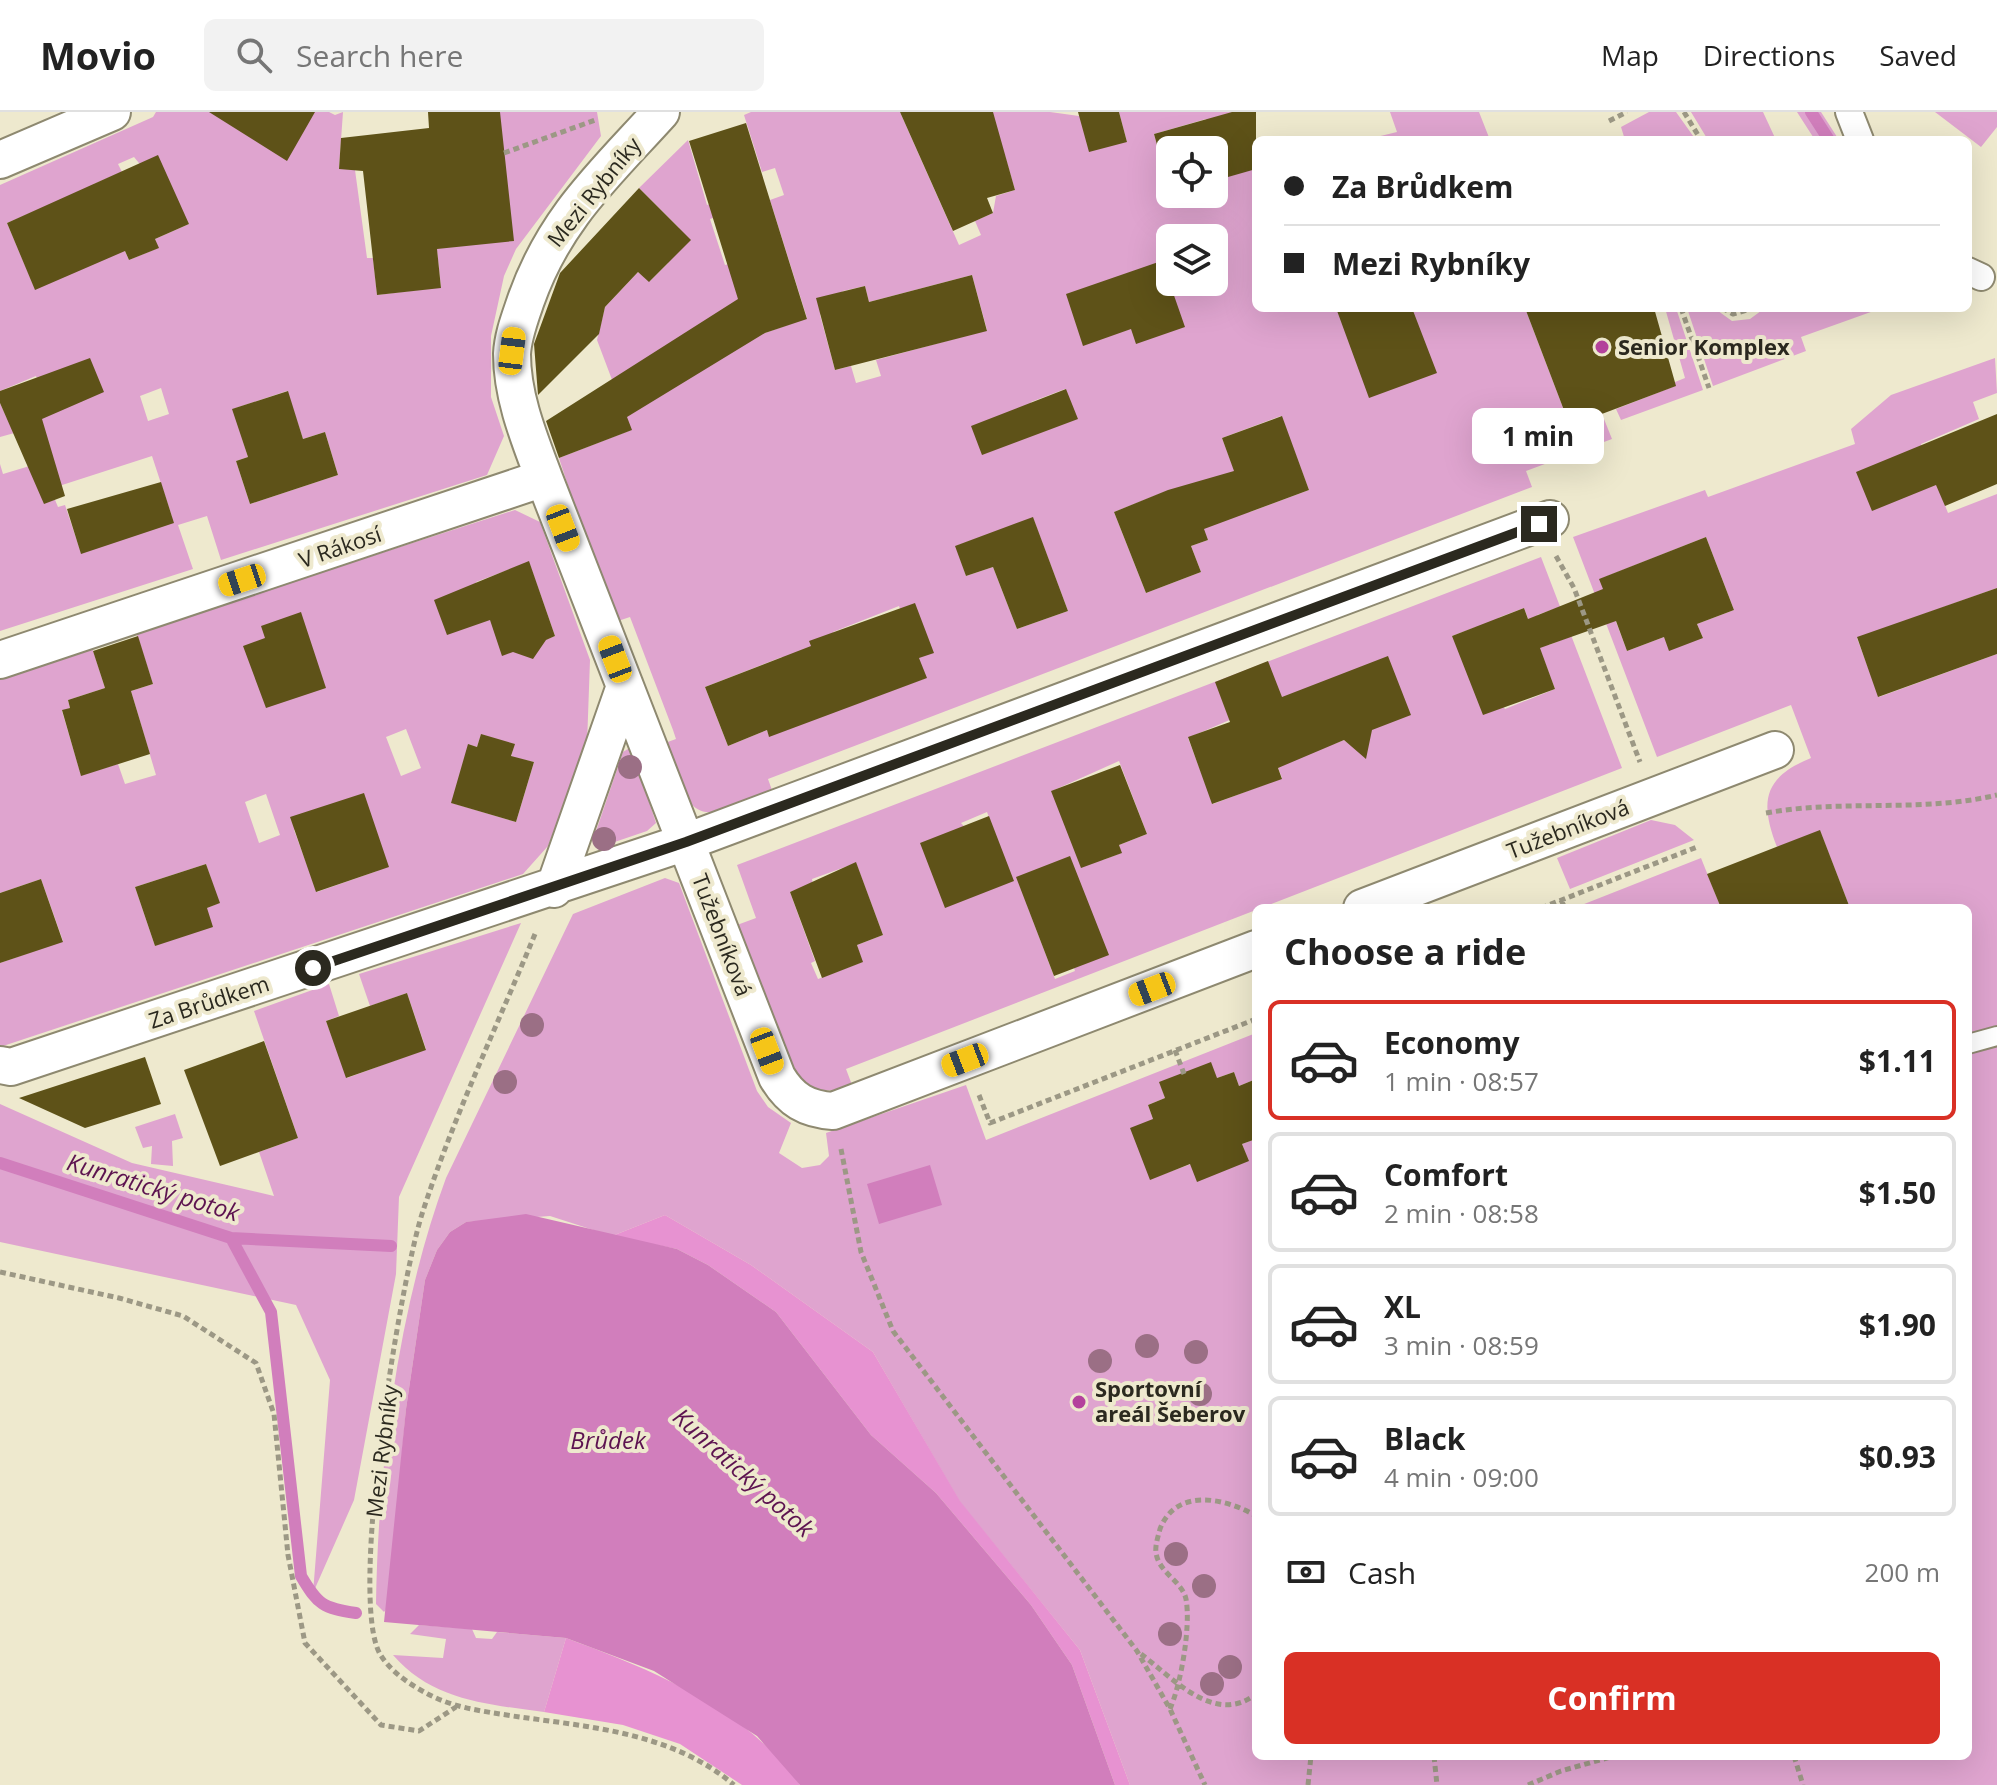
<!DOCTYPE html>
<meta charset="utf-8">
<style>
:root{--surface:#fff;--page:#f2f2f2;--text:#222;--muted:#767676;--line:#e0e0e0;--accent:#d93025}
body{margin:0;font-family:"Open Sans",sans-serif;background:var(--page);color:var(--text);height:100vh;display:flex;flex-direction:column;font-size:30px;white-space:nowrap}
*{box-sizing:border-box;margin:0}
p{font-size:26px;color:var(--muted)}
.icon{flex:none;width:44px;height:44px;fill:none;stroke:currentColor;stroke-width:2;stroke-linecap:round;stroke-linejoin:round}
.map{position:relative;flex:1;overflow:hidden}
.panel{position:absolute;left:1252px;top:792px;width:720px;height:856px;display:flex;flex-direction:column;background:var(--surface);border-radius:12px;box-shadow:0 8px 32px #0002}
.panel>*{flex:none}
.banner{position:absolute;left:1252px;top:24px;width:720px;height:176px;border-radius:12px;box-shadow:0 8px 32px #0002;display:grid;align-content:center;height:176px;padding:0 32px;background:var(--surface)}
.tools{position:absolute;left:1156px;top:24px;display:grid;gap:16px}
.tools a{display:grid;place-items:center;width:72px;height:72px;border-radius:12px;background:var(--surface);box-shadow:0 8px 32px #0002;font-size:40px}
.end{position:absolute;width:36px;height:36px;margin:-18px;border:10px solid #2b291f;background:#fff;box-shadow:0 0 0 4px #fff}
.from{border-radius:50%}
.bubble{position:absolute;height:56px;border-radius:12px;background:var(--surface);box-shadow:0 8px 32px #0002;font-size:26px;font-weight:700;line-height:56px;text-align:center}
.car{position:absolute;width:24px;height:48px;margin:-24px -12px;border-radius:10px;box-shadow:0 0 6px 2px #0007;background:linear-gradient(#f5c518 24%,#345 0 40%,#f5c518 0 76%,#345 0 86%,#f5c518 0)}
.banner b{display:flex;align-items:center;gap:28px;height:76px;font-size:30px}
.banner b+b{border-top:2px solid var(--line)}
.banner i{width:20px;height:20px;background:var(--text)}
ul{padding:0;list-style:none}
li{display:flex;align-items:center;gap:24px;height:120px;margin:0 16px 12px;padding:0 16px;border:4px solid var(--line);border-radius:12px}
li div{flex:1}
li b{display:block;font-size:30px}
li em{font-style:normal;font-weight:700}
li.active{border-color:var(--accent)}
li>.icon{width:72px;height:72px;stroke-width:1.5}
h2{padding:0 32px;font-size:36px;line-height:96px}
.pay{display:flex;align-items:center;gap:20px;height:88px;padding:0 32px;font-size:30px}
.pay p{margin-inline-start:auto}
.button{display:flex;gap:16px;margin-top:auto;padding:16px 32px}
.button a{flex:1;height:92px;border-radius:12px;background:var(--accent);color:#fff;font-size:32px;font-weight:700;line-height:92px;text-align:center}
header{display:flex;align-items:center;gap:48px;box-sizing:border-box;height:112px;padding:0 40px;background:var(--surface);border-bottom:2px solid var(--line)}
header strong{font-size:38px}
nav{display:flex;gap:44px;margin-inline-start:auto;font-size:28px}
.search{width:560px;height:72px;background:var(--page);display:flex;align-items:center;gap:20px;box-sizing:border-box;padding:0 28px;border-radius:12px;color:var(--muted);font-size:30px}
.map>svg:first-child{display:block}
.green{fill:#dfa4cf;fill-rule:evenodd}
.forest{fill:#e792d1}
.water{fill:#d17ebc}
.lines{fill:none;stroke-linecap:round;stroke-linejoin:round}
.stream{stroke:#d17ebc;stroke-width:12}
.building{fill:#5e5218}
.service-casing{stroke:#8e8970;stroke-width:22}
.pedestrian-casing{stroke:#8e8970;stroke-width:30}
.minor-casing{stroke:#8e8970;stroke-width:40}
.path{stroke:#9c9885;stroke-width:5;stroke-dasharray:6 4;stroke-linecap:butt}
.service{stroke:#fff;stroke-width:18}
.pedestrian{stroke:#fff;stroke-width:26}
.minor{stroke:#fff;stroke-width:36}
.tree{fill:#9b6f85}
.route{stroke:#2b291f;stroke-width:10}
.poi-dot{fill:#b4429c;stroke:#eee9ce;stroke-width:3}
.labels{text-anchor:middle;stroke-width:8;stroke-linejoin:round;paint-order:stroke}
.street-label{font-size:22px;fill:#2b291f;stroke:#eee9ce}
.poi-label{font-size:22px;font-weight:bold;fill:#2b291f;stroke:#eee9ce;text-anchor:start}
.water-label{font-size:24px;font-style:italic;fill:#5d1350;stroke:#eee9ce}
</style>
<header>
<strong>Movio</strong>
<div class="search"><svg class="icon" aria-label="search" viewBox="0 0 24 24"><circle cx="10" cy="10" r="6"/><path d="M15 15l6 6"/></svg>Search here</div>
<nav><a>Map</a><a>Directions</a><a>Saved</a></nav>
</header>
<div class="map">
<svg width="1997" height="1673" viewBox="0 0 1997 1673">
<rect width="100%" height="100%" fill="#eee9ce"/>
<path class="green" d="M156 0H329L335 3 343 0 339 56 355 58 367 146H373L377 183 441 175 431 85 500 0H597L601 24 516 137 504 164 491 224V285L504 324 487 363 221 448 207 404 178 413 193 457 0 519V352L3 362 53 347 43 313 0 325V291L11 315 51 297 36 264 0 279V73L153 5ZM134 45 189 112 155 127 158 136 129 148 94 72 122 60 118 52ZM52 92 35 177 7 111ZM161 276 169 302 148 309 140 284ZM287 279 303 327 325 320 338 363 250 392 236 349 248 345 233 297ZM152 344 172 405 81 441 65 393 58 395 53 383 59 374Z
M751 0H900L959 133 981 123 975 109 993 101 996 84 1015 78 1005 44 948 0H1050L1079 4 1127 30 1119 0H1242L1256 50V196H1525L1570 314 1602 302 1612 327 1526 359 1532 375 768 667 773 681C690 711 697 713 662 632L676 627 673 618 630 505 618 509 585 426 559 346 631 318 597 228 605 195 638 160 650 169 668 151 657 140 679 116 639 76 688 28 707 93 728 87 731 100 710 107 725 153 744 148 765 221 807 206 770 88 784 83 775 56 762 60 744 3ZM1206 7 1222 67 1214 69V82H1170L1154 22ZM1170 126H1214V170H1170ZM972 163 987 218 876 248 881 264 856 271 851 254 835 258 820 203 843 179 865 174 869 190ZM1065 277H1066L1042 320 1031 290ZM1281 304 1309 378 1250 400 1222 326ZM1167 379 1208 428 1191 434 1201 460 1146 481 1114 400ZM1033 406 1068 499 1017 517 993 455 966 464 956 434ZM899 494 926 566 860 590 833 520ZM782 545 769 624 767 618 728 634 705 575Z
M1390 0H1479L1490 28H1364L1397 20Z
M1649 0H1676L1696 28H1625L1621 15Z
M1691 0H1763L1776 28H1708Z
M1797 0H1821L1839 28H1815Z
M1935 0H1997V15L1981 35Z
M1665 196H1676L1703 278 1621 308 1616 297 1675 274V270L1685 266Z
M1687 196H1714L1732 209 1750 207 1765 196H1882L1801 225 1806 239 1713 274Z
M1995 246 1997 281 1973 290 1979 307 1921 332 1948 401 1997 382V476L1857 526 1879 585 1997 542V1673H1130L1080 1538 960 1390 873 1240 751 1153 665 1103 612 1124 550 1104 466 1110 450 1120 437 1138 425 1168 406 1297 388 1495 384 1500 376 1492C378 1354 398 1196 446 1066L573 802 665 766 679 771 757 979 768 995 791 1011 779 1041 802 1056 820 1053 829 1044 826 1021 966 973 986 1028 1256 921V967L1239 974 1234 960 1217 966 1160 970 1165 986 1148 993 1153 1007 1150 1067 1191 1052 1248 1049 1242 1032 1256 1027V1644H1968V796H1850L1820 719 1777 735C1759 689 1764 665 1811 646L1791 593 1657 645 1573 425 1705 378 1708 385 1855 332 1851 317 1891 283ZM1706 425 1734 498 1697 512 1703 526 1664 525 1627 539 1600 467Z
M515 398 540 410 590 548 587 632 548 734 523 762 0 935V851L63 829 41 767 0 781V565L92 535 105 576 68 588 70 596 62 599 81 663 118 652 125 672 156 663 131 579 153 572 136 520ZM529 450 555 524 540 530 490 508 476 470ZM406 617 421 656 401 664 386 625ZM481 623 514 633 511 645 534 650 516 710 452 691 469 633 477 635ZM266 682 280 723 259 731 245 690ZM315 710 364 720 377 759 317 780 294 718ZM206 752 219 791 207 796 155 834 135 775Z
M1541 445 1622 656 846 957 852 973C828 981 816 981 796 965L737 813 756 806 737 753ZM1524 496 1555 577 1505 597 1452 524 1476 515 1479 522 1500 505ZM1557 496 1569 525 1549 533 1537 503ZM1388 545 1353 635 1344 628 1334 632ZM1255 597 1282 666 1213 692 1188 626ZM1119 649 1147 722 1119 733 1121 741 1103 748 1052 679ZM987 700 1013 769 961 711ZM856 751 883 823 857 833 862 850 818 867 811 851 815 849 790 780 813 772 812 767ZM1027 793 1061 817 1075 859 1055 867Z
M631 635 656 711 647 719 597 736 593 728 623 640Z
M1651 708 1675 713 1694 728 1570 777 1557 746Z
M1701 746 1721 796H1574Z
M521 811 399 1085 396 1162 354 1388 313 1481 330 1268 296 1193 0 1130V992L132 1051 274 1084 259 1040 298 1026 254 899 329 872 339 904 326 909 347 966 426 937 407 881 370 894 359 862Z
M175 1002 183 1026 172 1029 173 1054 151 1052 152 1034 143 1036 135 1015Z
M419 1513 472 1517 476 1526 492 1527 497 1520 566 1526 544 1600C487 1592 433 1589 393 1543L443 1546 446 1527 410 1522Z"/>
<path class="forest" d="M665 1103 751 1153 873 1240 960 1389 1080 1538 1130 1673H1115L1072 1553 1031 1493 936 1381 871 1323 776 1200 708 1153 677 1137 612 1124Z
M566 1526C652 1558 745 1595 800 1673H742L680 1632 623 1613 544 1600Z"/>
<path class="water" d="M930 1053 942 1093 879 1112 867 1072Z
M526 1102 677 1137 708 1153 776 1200 871 1323 936 1381 1031 1493 1072 1553 1115 1673H800L757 1624 654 1559 566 1526 384 1510 406 1297 425 1168 437 1138 450 1120 466 1110Z"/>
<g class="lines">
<path class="stream" d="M1811 0 1829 28
M0 1051 231 1126 391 1134
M231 1126 271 1200 301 1464C318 1493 323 1496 356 1501"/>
</g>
<path class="building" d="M209 0H315L287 49Z
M428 0H500L514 129 437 137 441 176 377 183 363 59 339 57 341 26 429 16Z
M900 0H993L1015 78 987 86 993 101 953 119Z
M1078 0H1119L1127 30 1089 40Z
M1232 0H1256V57L1214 69V38H1170V80L1154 22Z
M746 11 807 207 765 221 627 305 632 318 559 346 546 309 738 187 689 29Z
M158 43 189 112 155 127 159 136 129 148 125 139 35 178 7 111Z
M639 76 691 128 649 170 638 160 605 195 599 222 538 283 534 232 560 161Z
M1170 146V172L1185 215 1136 232 1131 217 1083 234 1066 182Z
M972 163 987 219 835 258 816 186 865 174 869 190Z
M1336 196H1412L1437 261 1369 286Z
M1525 196H1654L1676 274 1570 314Z
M90 246 104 280 42 307 65 384 44 392 0 291V279Z
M1066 277 1078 307 982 343 971 314Z
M288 279 303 327 325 320 338 363 250 392 236 349 248 345 232 297Z
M1997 302V372L1945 394 1936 373 1872 399 1856 360Z
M1282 304 1309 378 1204 417 1208 428 1191 434 1201 460 1146 481 1114 400 1168 378 1234 359 1222 326Z
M161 370 174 411 81 442 67 397Z
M1033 405 1068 499 1017 517 993 455 966 464 955 434Z
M1706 425 1734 498 1697 512 1703 526 1669 539 1664 525 1627 539 1616 509 1540 536 1555 577 1483 603 1452 524 1524 496 1528 507 1603 477 1599 467Z
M529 449 555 524 546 528 533 547 513 540 502 544 490 508 447 523 434 488Z
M1997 476V542L1878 585 1857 525Z
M915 491 934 541 919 546 927 566 769 625 767 618 728 634 705 575 811 534 809 529Z
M301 500 326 576 266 596 243 534 265 526 261 514Z
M138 524 153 572 131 579 150 642 81 664 62 598 70 596 68 588 105 576 93 539Z
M1388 544 1411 603 1372 618 1366 647 1344 628 1278 656 1282 667 1212 692 1188 625 1230 610 1215 570 1268 549 1282 585Z
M481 622 515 632 511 644 534 650 516 710 451 691 468 632 477 635Z
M1120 653 1147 722 1119 733 1122 741 1081 756 1051 679Z
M364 681 389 755 316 780 290 705Z
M989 704 1014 769 945 796 920 731Z
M1820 718 1850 796H1721L1707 762Z
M1070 744 1109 843 1054 864 1016 765Z
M856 750 883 823 857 833 863 850 822 866 790 780Z
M206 752 220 791 207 796 213 815 155 834 135 775Z
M41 767 63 830 0 851V781Z
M407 881 426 938 346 966 326 909Z
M264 929 298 1026 220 1054 184 958Z
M145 945 161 992 85 1016 19 986Z
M1211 950 1217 966 1234 960 1239 974 1256 967V1027L1242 1032 1249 1049 1197 1070 1190 1052 1150 1068 1130 1016 1153 1007 1148 993 1165 986 1159 970Z"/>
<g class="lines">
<g class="service-casing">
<path id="service" d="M1968 932 1997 924"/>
</g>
<g class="pedestrian-casing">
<path id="pedestrian" d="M1849 0 1860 28
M1968 159 1981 165"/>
</g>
<g class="minor-casing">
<path id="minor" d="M661 0C604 63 555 106 526 188 520 206 513 223 512 242 512 285 529 326 544 366L777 965C791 988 806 997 833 999L1256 837
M0 48 112 0
M0 548 544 366
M554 777 625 574
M1362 796 1775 638
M0 953 11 955 686 730 1550 407"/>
</g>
<path class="path" d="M1684 0 1701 28
M1609 9 1627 0
M504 41 598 7
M1681 196 1709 276
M1722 196 1733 202 1755 196
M1556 444 1574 476 1640 650
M1766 701C1843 687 1922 701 1997 683
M1561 788 1565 796
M1541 796 1697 735
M535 822C497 914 453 1006 422 1102 400 1171 348 1486 380 1542 390 1559 409 1572 426 1581 453 1596 482 1599 513 1604 589 1615 672 1620 734 1673
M1175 938 1184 962
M979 983 990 1011 1256 907
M841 1037 861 1140 893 1219 1137 1539 1170 1597 1205 1673
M0 1160 119 1186 183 1204 256 1251 274 1302 288 1443 305 1531 381 1613 419 1619 456 1595
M1141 1542C1174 1567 1215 1614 1256 1582
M1170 1597C1181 1572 1191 1514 1186 1487 1182 1469 1159 1461 1156 1441 1155 1433 1158 1425 1160 1417 1176 1375 1226 1386 1256 1404
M1434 1644 1437 1673
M1794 1644 1803 1673
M1308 1673 1311 1644
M1528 1673 1561 1659 1614 1644"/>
<use href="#service" class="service"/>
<use href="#pedestrian" class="pedestrian"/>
<use href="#minor" class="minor"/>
</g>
<g class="tree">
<circle cx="630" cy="655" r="12"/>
<circle cx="604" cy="727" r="12"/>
<circle cx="532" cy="913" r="12"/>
<circle cx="505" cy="970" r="12"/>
<circle cx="1147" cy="1234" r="12"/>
<circle cx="1196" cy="1240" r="12"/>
<circle cx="1100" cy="1249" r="12"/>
<circle cx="1200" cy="1282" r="12"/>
<circle cx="1176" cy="1442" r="12"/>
<circle cx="1204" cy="1474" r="12"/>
<circle cx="1170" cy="1522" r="12"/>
<circle cx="1230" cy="1555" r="12"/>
<circle cx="1212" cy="1572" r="12"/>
</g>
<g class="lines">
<path class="route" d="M313 856 686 730 1539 412"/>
</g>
<g class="poi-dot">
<circle cx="1602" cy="235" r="8"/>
<circle cx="1079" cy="1290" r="8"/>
</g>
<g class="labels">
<g class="street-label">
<text transform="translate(594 80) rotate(-51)" y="8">Mezi Rybníky</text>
<text transform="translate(340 435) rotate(-19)" y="8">V Rákosí</text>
<text transform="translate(1568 717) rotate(-21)" y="8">Tužebníková</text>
<text transform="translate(722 823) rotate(69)" y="8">Tužebníková</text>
<text transform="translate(209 890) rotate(-18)" y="8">Za Brůdkem</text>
<text transform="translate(382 1339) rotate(-83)" y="8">Mezi Rybníky</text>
</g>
<g class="poi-label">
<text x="1618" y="243">Senior Komplex</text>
<text x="1095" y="1285">Sportovní<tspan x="1095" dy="25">areál Šeberov</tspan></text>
</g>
<g class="water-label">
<text transform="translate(153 1076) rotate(17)" y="8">Kunratický potok</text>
<text x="608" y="1337">Brůdek</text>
<text transform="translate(743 1361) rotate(42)" y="8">Kunratický potok</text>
</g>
</g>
</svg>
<div class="tools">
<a><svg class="icon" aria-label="locate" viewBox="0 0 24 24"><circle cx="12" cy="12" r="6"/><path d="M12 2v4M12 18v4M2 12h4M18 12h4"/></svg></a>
<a><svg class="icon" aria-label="layers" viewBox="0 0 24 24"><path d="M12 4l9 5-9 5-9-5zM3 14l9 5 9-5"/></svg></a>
</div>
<i class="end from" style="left:313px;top:856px"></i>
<i class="end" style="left:1539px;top:412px"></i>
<div class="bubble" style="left:1472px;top:296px;width:132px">1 min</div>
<i class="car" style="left:512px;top:239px;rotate:7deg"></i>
<i class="car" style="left:563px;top:416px;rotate:159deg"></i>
<i class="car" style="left:242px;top:468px;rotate:252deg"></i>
<i class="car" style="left:615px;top:547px;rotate:339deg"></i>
<i class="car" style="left:1152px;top:877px;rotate:249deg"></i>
<i class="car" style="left:767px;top:939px;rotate:159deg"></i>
<i class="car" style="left:965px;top:948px;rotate:249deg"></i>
<div class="banner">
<b><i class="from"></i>Za Brůdkem</b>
<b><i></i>Mezi Rybníky</b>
</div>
<section class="panel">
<h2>Choose a ride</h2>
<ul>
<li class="active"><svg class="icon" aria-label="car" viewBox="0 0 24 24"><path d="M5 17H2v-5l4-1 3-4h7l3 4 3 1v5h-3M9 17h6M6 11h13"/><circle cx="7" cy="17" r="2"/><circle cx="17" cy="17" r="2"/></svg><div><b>Economy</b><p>1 min · 08:57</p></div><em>$1.11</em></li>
<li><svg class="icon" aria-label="car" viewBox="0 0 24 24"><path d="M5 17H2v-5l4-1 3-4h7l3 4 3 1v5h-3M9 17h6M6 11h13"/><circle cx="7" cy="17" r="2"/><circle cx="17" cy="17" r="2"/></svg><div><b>Comfort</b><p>2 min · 08:58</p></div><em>$1.50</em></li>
<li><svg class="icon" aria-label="car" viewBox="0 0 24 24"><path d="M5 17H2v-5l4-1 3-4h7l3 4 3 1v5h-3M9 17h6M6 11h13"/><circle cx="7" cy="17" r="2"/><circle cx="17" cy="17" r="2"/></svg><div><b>XL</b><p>3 min · 08:59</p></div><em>$1.90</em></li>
<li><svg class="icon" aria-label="car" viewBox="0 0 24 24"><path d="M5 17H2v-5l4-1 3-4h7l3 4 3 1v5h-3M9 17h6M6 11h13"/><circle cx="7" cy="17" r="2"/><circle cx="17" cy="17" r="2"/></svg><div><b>Black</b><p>4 min · 09:00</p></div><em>$0.93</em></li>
</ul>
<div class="pay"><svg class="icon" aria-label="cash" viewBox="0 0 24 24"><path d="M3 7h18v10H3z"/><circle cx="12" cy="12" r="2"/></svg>Cash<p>200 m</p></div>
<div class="button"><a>Confirm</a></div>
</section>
</div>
